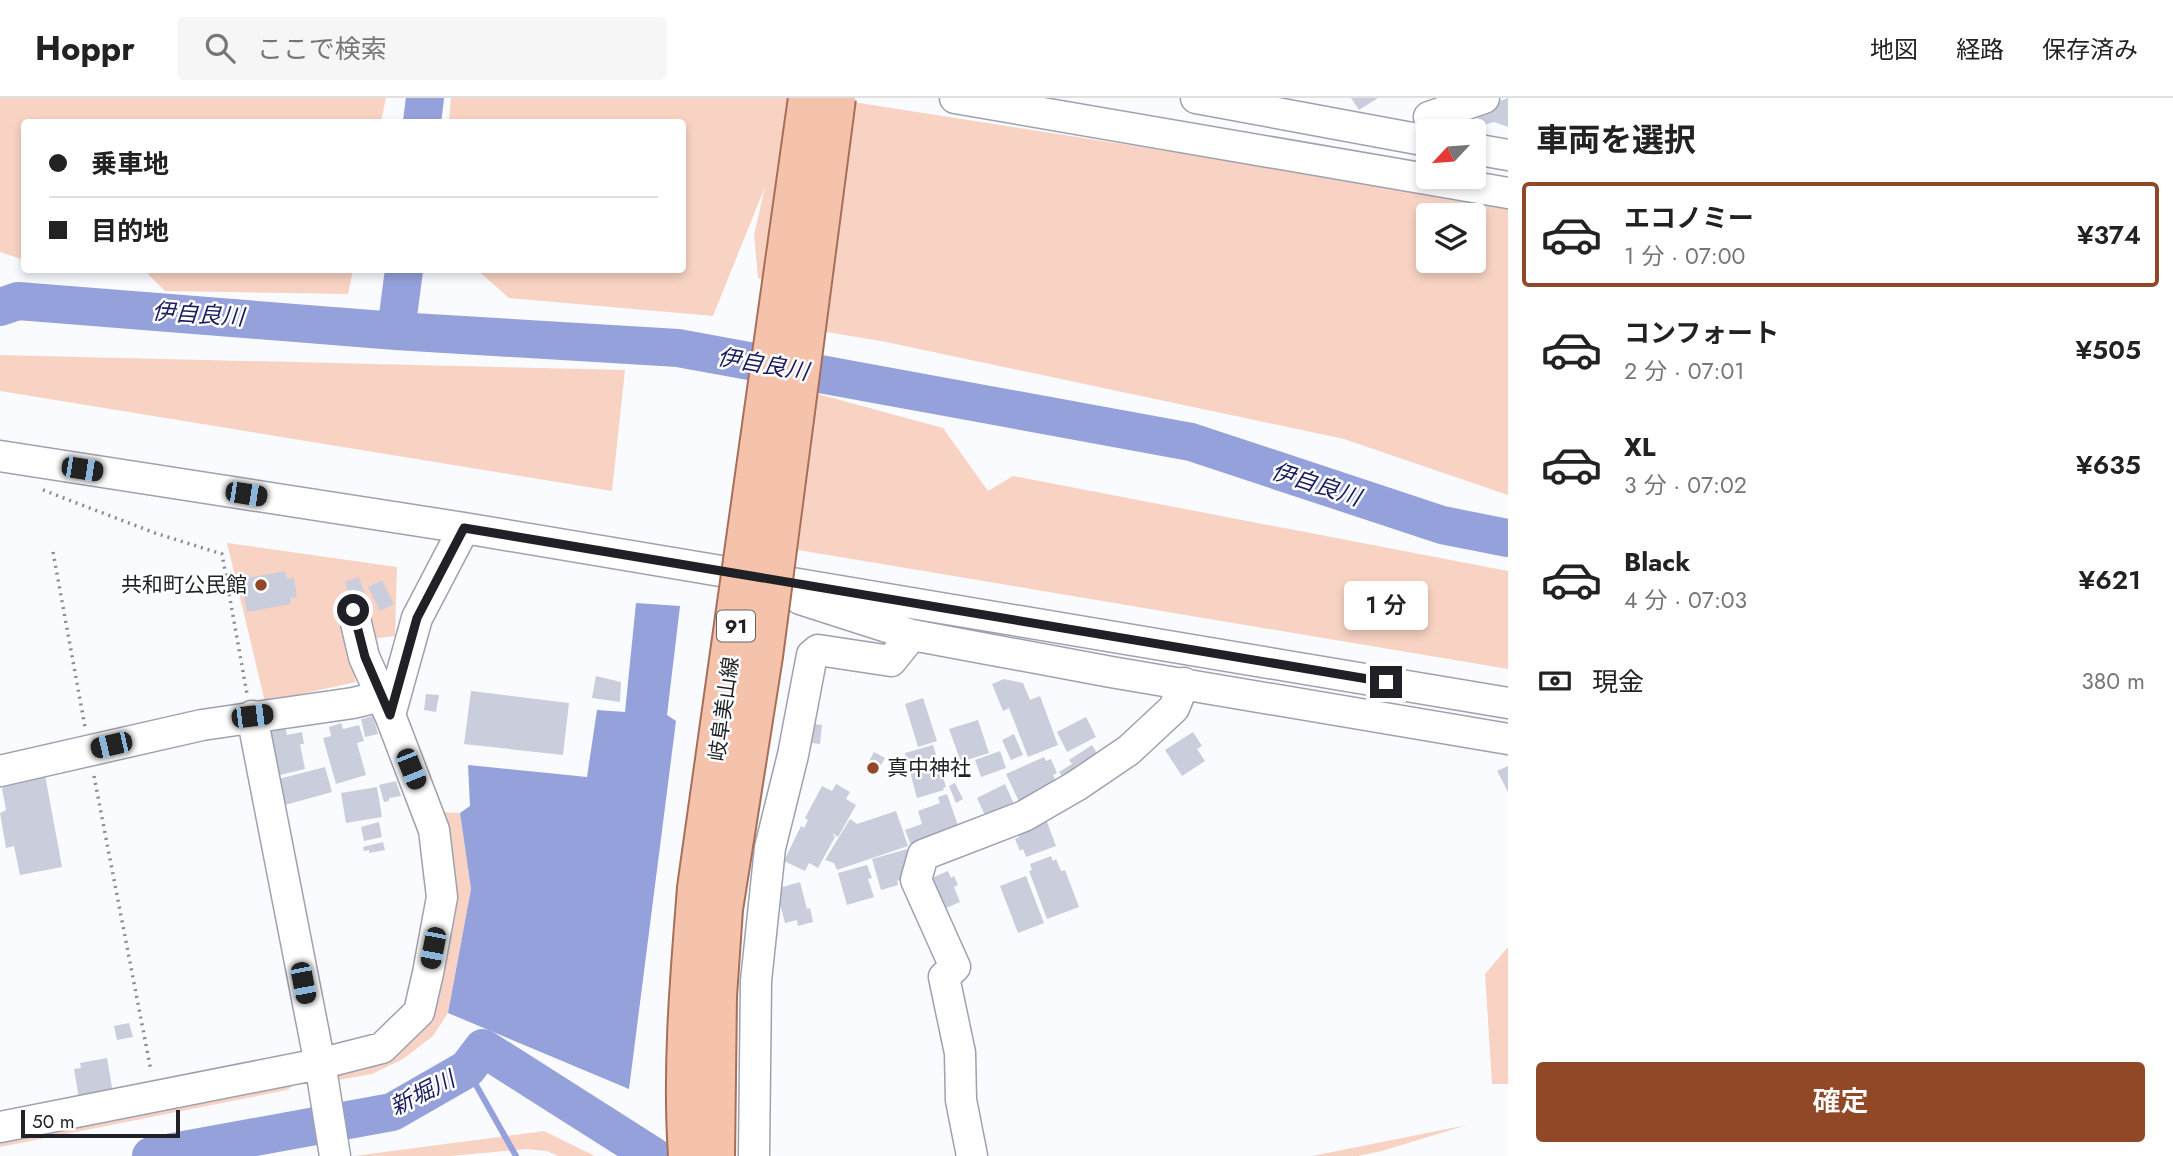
<!DOCTYPE html>
<html lang="ja">
<meta charset="utf-8">
<style>
:root{--surface:#fff;--page:#f6f6f6;--text:#222;--muted:#767676;--line:#e0e0e0;--accent:#904827}
body{margin:0;font-family:Jost,"Noto Sans JP",sans-serif;background:var(--page);color:var(--text);height:100vh;display:flex;flex-direction:column;font-size:26px;white-space:nowrap}
*{box-sizing:border-box;margin:0}
p{font-size:23px;color:var(--muted)}
.icon{flex:none;width:38px;height:38px;fill:none;stroke:currentColor;stroke-width:2;stroke-linecap:round;stroke-linejoin:round}
.map{position:relative;flex:1;overflow:hidden}
.drawer{display:flex;flex-direction:column;background:var(--surface);width:665px}
.drawer>*{flex:none}
.top-card{position:absolute;left:21px;top:21px;width:665px;height:154px;border-radius:7px;box-shadow:0 4px 10px #0003;display:grid;align-content:center;height:154px;padding:0 28px;background:var(--surface)}
.needle{width:46px;rotate:244deg}
.tools{position:absolute;left:1416px;top:21px;display:grid;gap:14px}
.tools a{display:grid;place-items:center;width:70px;height:70px;border-radius:7px;background:var(--surface);box-shadow:0 4px 10px #0003;font-size:35px}
.scale{position:absolute;left:21px;bottom:18px;width:159px;box-sizing:border-box;padding-left:7px;border:4px solid #1f2126;border-top:0;font-size:19px;line-height:24px;white-space:nowrap;color:#1f2126;-webkit-text-stroke:5px #fff;paint-order:stroke}
.end{position:absolute;width:32px;height:32px;margin:-16px;border:9px solid #1f2126;background:#fff;box-shadow:0 0 0 4px #fff}
.from{border-radius:50%}
.bubble{position:absolute;height:49px;border-radius:7px;background:var(--surface);box-shadow:0 4px 10px #0003;font-size:23px;font-weight:600;line-height:49px;text-align:center}
.car{position:absolute;width:21px;height:42px;margin:-21px -10px;border-radius:9px;box-shadow:0 0 5px 2px #0007;background:linear-gradient(#222 24%,#8ab4d8 0 40%,#222 0 76%,#8ab4d8 0 86%,#222 0)}
.top-card b{display:flex;align-items:center;gap:24px;height:66px;font-size:26px}
.top-card b+b{border-top:2px solid var(--line)}
.top-card i{width:18px;height:18px;background:var(--text)}
ul{padding:0;list-style:none}
li{display:flex;align-items:center;gap:21px;height:105px;margin:0 14px 10px;padding:0 14px;border:4px solid transparent;border-radius:7px}
li div{flex:1}
li b{display:block;font-size:26px}
li em{font-style:normal;font-weight:600}
li.selected{border-color:var(--accent)}
li>.icon{width:63px;height:63px;stroke-width:1.5}
h2{padding:0 28px;font-size:32px;line-height:84px}
.pay{display:flex;align-items:center;gap:18px;height:77px;padding:0 28px;font-size:26px}
.pay p{margin-inline-start:auto}
.button{display:flex;gap:14px;margin-top:auto;padding:14px 28px}
.button a{flex:1;height:80px;border-radius:7px;background:var(--accent);color:#fff;font-size:28px;font-weight:600;line-height:80px;text-align:center}
header{display:flex;align-items:center;gap:42px;box-sizing:border-box;height:98px;padding:0 35px;background:var(--surface);border-bottom:2px solid var(--line)}
header strong{font-size:33px}
nav{display:flex;gap:38px;margin-inline-start:auto;font-size:24px}
.search{width:490px;height:63px;background:var(--page);display:flex;align-items:center;gap:18px;box-sizing:border-box;padding:0 24px;border-radius:7px;color:var(--muted);font-size:26px}
main{display:flex;flex:1;min-height:0}
.map>svg:first-child{display:block}
.green{fill:#f8d3c3;fill-rule:evenodd}
.water{fill:#94a1da}
.lines{fill:none;stroke-linecap:round;stroke-linejoin:round}
.stream{stroke:#94a1da;stroke-width:6}
.river{stroke:#94a1da;stroke-width:38}
.building{fill:#cacddc}
.minor-casing{stroke:#9ea1af;stroke-width:33}
.path{stroke:#898b8f;stroke-width:3.5;stroke-dasharray:2 5;stroke-linecap:butt}
.minor{stroke:#fff;stroke-width:30}
.major-bridge-casing{stroke:#a66f59;stroke-width:42;stroke-linecap:butt}
.major-bridge{stroke:#f5c2ac;stroke-width:38}
.route{stroke:#1f2126;stroke-width:9}
.poi-dot{fill:#904827;stroke:#fff;stroke-width:2.5}
.labels{text-anchor:middle;stroke-width:5;stroke-linejoin:round;paint-order:stroke}
.shield{fill:#fff;stroke:#626467;stroke-width:2}
.shield-label{font-size:19px;font-weight:bold;fill:#1f2126}
.poi-label{font-size:21px;fill:#1f2126;stroke:#fff;text-anchor:end}
.street-label{font-size:21px;fill:#1f2126;stroke:#fff}
.water-label{font-size:23px;font-style:italic;fill:#1c1d60;stroke:#fff}
</style>
<header>
<strong>Hoppr</strong>
<div class="search"><svg class="icon" aria-label="search" viewBox="0 0 24 24"><circle cx="10" cy="10" r="6"/><path d="M15 15l6 6"/></svg>ここで検索</div>
<nav><a>地図</a><a>経路</a><a>保存済み</a></nav>
</header>
<main>
<div class="map">
<svg width="1508" height="1058" viewBox="0 0 1508 1058">
<rect width="100%" height="100%" fill="#fafbfe"/>
<path class="green" d="M0 0H386L381 24H24V162L0 154Z
M451 0H827L1508 106V397L1344 341 886 244 803 230 814 193 758 180 754 137 765 89 713 218 509 200 477 172H682V24H449ZM1428 117H1474V163H1428Z
M144 172H353L348 196 165 193Z
M0 257 625 272 612 393 0 293Z
M818 296 943 330 988 393 1013 378 1508 473V571L798 452Z
M227 445 397 469 395 538 345 544 356 584 265 604Z
M440 714 460 715 471 791 448 915 433 938 403 961 372 976 332 983V970L407 940Z
M1508 849V986H1492L1485 876Z
M307 978 287 992 0 1049V1035Z
M1467 1027 1382 1053 1358 1058H1312Z
M544 1033 595 1058H558L547 1053 526 1051 450 1058H354Z"/>
<path class="water" d="M636 505 680 508 667 617 676 623 629 991 448 915 471 791 460 715 470 708 468 667 587 679 597 612 625 614Z"/>
<g class="lines">
<path class="stream" d="M467 971 516 1058"/>
<path class="river" d="M422 24 425 0
M0 209 18 203 396 233 678 250 1191 344 1442 427 1508 440
M396 233 404 172
M151 1058 392 1014 467 971 483 950 653 1058"/>
</g>
<path class="building" d="M1351 0H1378L1359 12Z
M1508 0V29L1494 24 1481 28 1475 12Z
M285 473 287 481 294 480 297 499 290 500 291 506 247 514 244 497 239 498 236 482Z
M359 479 367 502 353 508 345 484Z
M382 482 394 506 380 513 368 489Z
M596 578 621 584 620 604 592 600Z
M1004 581 1023 585 1030 602 1040 598 1058 647 1028 659 1009 610 1003 613 992 586Z
M471 593 569 605 563 657 464 646Z
M426 596 439 597 436 614 424 612Z
M923 600 937 643 918 649 905 606Z
M373 618 378 636 365 639 361 621Z
M1086 619 1096 639 1067 654 1057 634Z
M978 622 989 655 961 664 949 631Z
M341 625 343 631 359 627 364 643 357 645 366 677 336 686 323 640 331 638 329 629Z
M814 626 822 627 820 646 812 645Z
M285 628 287 637 302 634 304 646H300L305 671 271 679 262 633Z
M1193 634 1202 648 1197 651 1205 663 1182 678 1165 652Z
M1014 636 1023 657 1011 662 1002 642Z
M933 647 946 689 943 690 944 692 917 700 905 655Z
M1092 647 1105 668 1066 684 1059 674 1072 666 1069 662Z
M1000 653 1006 670 981 679 975 662Z
M874 654 885 660 877 674 867 667Z
M1044 659 1046 663 1051 661 1057 675 1053 677 1061 694 1023 712 1006 676Z
M1508 668V694L1497 673Z
M325 669 332 694 278 709 271 683Z
M45 677 62 769 20 777 14 748 6 750 0 715 6 712 1 685Z
M396 683 401 698 389 700V703L384 704 379 687Z
M955 685 963 701 956 705 949 688Z
M836 686 850 694 846 701 856 707 838 739 832 735 835 739 818 770 809 765 805 773 784 763 801 728 804 730 808 722 805 720 822 688 832 693Z
M1005 686 1018 715 990 728 977 700Z
M377 689 382 719 346 725 341 695Z
M947 696 960 733 915 757 905 732 922 726 918 713 940 705 938 699Z
M896 713 908 748 837 772 834 765 825 762 850 721 857 726Z
M1046 721 1056 748 1026 759 1023 751 1020 753 1015 741 1019 739 1016 732Z
M379 724 382 739 364 743 361 729Z
M383 744 385 752 369 755V752L364 753 363 749Z
M907 751 912 768 910 779 897 783 898 787 881 792 872 761Z
M1051 758 1053 763 1056 761 1061 773 1065 772 1079 809 1047 821 1029 773 1032 772 1030 766Z
M867 767 872 780 868 781 874 799 847 807 838 775Z
M948 773 951 780 954 778 958 787 954 789 960 804 935 815 922 784Z
M1026 778 1044 825 1018 835 1000 788Z
M800 784 807 811 810 810 813 824 798 828 797 822 785 825 776 791Z
M129 925 133 939 117 942 114 928Z
M107 960 113 995 79 1001 74 971 81 970 80 965Z"/>
<g class="lines">
<g class="minor-casing">
<path id="minor" d="M955 0 1508 95
M1196 0 1428 43
M1429 19 1484 0
M1474 51 1508 57
M0 358 464 430 1508 605
M800 501 912 537 1111 574 1508 641
M390 617 417 520 464 430
M252 618 322 977 335 1058
M0 673 202 627 353 605 382 598
M0 1029 319 966 382 950 419 914 428 875 442 799 434 732 390 617 364 559 353 512
M754 1058 756 883 770 750 793 657 812 557 818 552 891 563 912 537
M972 1058 961 1002 960 955 944 879 955 869 916 782 923 757 1024 718 1076 688 1129 652 1174 610 1184 585"/>
</g>
<path class="path" d="M43 392 155 435 222 456 247 596
M53 454 85 629
M94 678 151 973"/>
<use href="#minor" class="minor"/>
<g class="major-bridge-casing">
<path id="major-bridge" d="M688 1058C682 969 690 879 697 790L808 0
M715 1058 717 898 723 811 763 558 836 0"/>
</g>
<use href="#major-bridge" class="major-bridge"/>
</g>
<g class="lines">
<path class="route" d="M353 512 365 559 390 617 417 520 464 430 1386 584"/>
</g>
<g class="poi-dot">
<circle cx="261" cy="487" r="7"/>
<circle cx="873" cy="670" r="7"/>
</g>
<g class="labels">
<rect class="shield" x="717" y="512.5" width="38" height="31" rx="5"/>
<g class="shield-label">
<text x="736" y="535">91</text>
</g>
<g class="poi-label">
<text x="247" y="494">共和町公民館</text>
<text x="887" y="677" text-anchor="start">真中神社</text>
</g>
<g class="street-label">
<text transform="translate(724 611) rotate(-82)" y="7">岐阜美山線</text>
</g>
<g class="water-label">
<text transform="translate(198 216) rotate(4)" y="8">伊自良川</text>
<text transform="translate(763 266) rotate(10)" y="8">伊自良川</text>
<text transform="translate(1316 386) rotate(18)" y="8">伊自良川</text>
<text transform="translate(422 995) rotate(-27)" y="8">新堀川</text>
</g>
</g>
</svg>
<div class="tools">
<a><svg class="needle" viewBox="-14 -14 28 28"><path d="M0-13l5 13h-10z" fill="#e53935"/><path d="M0 13l5-13h-10z" fill="#767676"/></svg></a>
<a><svg class="icon" aria-label="layers" viewBox="0 0 24 24"><path d="M12 4l9 5-9 5-9-5zM3 14l9 5 9-5"/></svg></a>
</div>
<div class="scale">50 m</div>
<i class="end from" style="left:353px;top:512px"></i>
<i class="end" style="left:1386px;top:584px"></i>
<div class="bubble" style="left:1344px;top:483px;width:84px">1 分</div>
<i class="car" style="left:82px;top:371px;rotate:99deg"></i>
<i class="car" style="left:246px;top:396px;rotate:99deg"></i>
<i class="car" style="left:252px;top:618px;rotate:83deg"></i>
<i class="car" style="left:111px;top:647px;rotate:257deg"></i>
<i class="car" style="left:411px;top:671px;rotate:158deg"></i>
<i class="car" style="left:433px;top:850px;rotate:191deg"></i>
<i class="car" style="left:303px;top:885px;rotate:169deg"></i>
<div class="top-card">
<b><i class="from"></i>乗車地</b>
<b><i></i>目的地</b>
</div>
</div>
<section class="drawer">
<h2>車両を選択</h2>
<ul>
<li class="selected"><svg class="icon" aria-label="car" viewBox="0 0 24 24"><path d="M5 17H2v-5l4-1 3-4h7l3 4 3 1v5h-3M9 17h6M6 11h13"/><circle cx="7" cy="17" r="2"/><circle cx="17" cy="17" r="2"/></svg><div><b>エコノミー</b><p>1 分 · 07:00</p></div><em>¥374</em></li>
<li><svg class="icon" aria-label="car" viewBox="0 0 24 24"><path d="M5 17H2v-5l4-1 3-4h7l3 4 3 1v5h-3M9 17h6M6 11h13"/><circle cx="7" cy="17" r="2"/><circle cx="17" cy="17" r="2"/></svg><div><b>コンフォート</b><p>2 分 · 07:01</p></div><em>¥505</em></li>
<li><svg class="icon" aria-label="car" viewBox="0 0 24 24"><path d="M5 17H2v-5l4-1 3-4h7l3 4 3 1v5h-3M9 17h6M6 11h13"/><circle cx="7" cy="17" r="2"/><circle cx="17" cy="17" r="2"/></svg><div><b>XL</b><p>3 分 · 07:02</p></div><em>¥635</em></li>
<li><svg class="icon" aria-label="car" viewBox="0 0 24 24"><path d="M5 17H2v-5l4-1 3-4h7l3 4 3 1v5h-3M9 17h6M6 11h13"/><circle cx="7" cy="17" r="2"/><circle cx="17" cy="17" r="2"/></svg><div><b>Black</b><p>4 分 · 07:03</p></div><em>¥621</em></li>
</ul>
<div class="pay"><svg class="icon" aria-label="cash" viewBox="0 0 24 24"><path d="M3 7h18v10H3z"/><circle cx="12" cy="12" r="2"/></svg>現金<p>380 m</p></div>
<div class="button"><a>確定</a></div>
</section>
</main>
